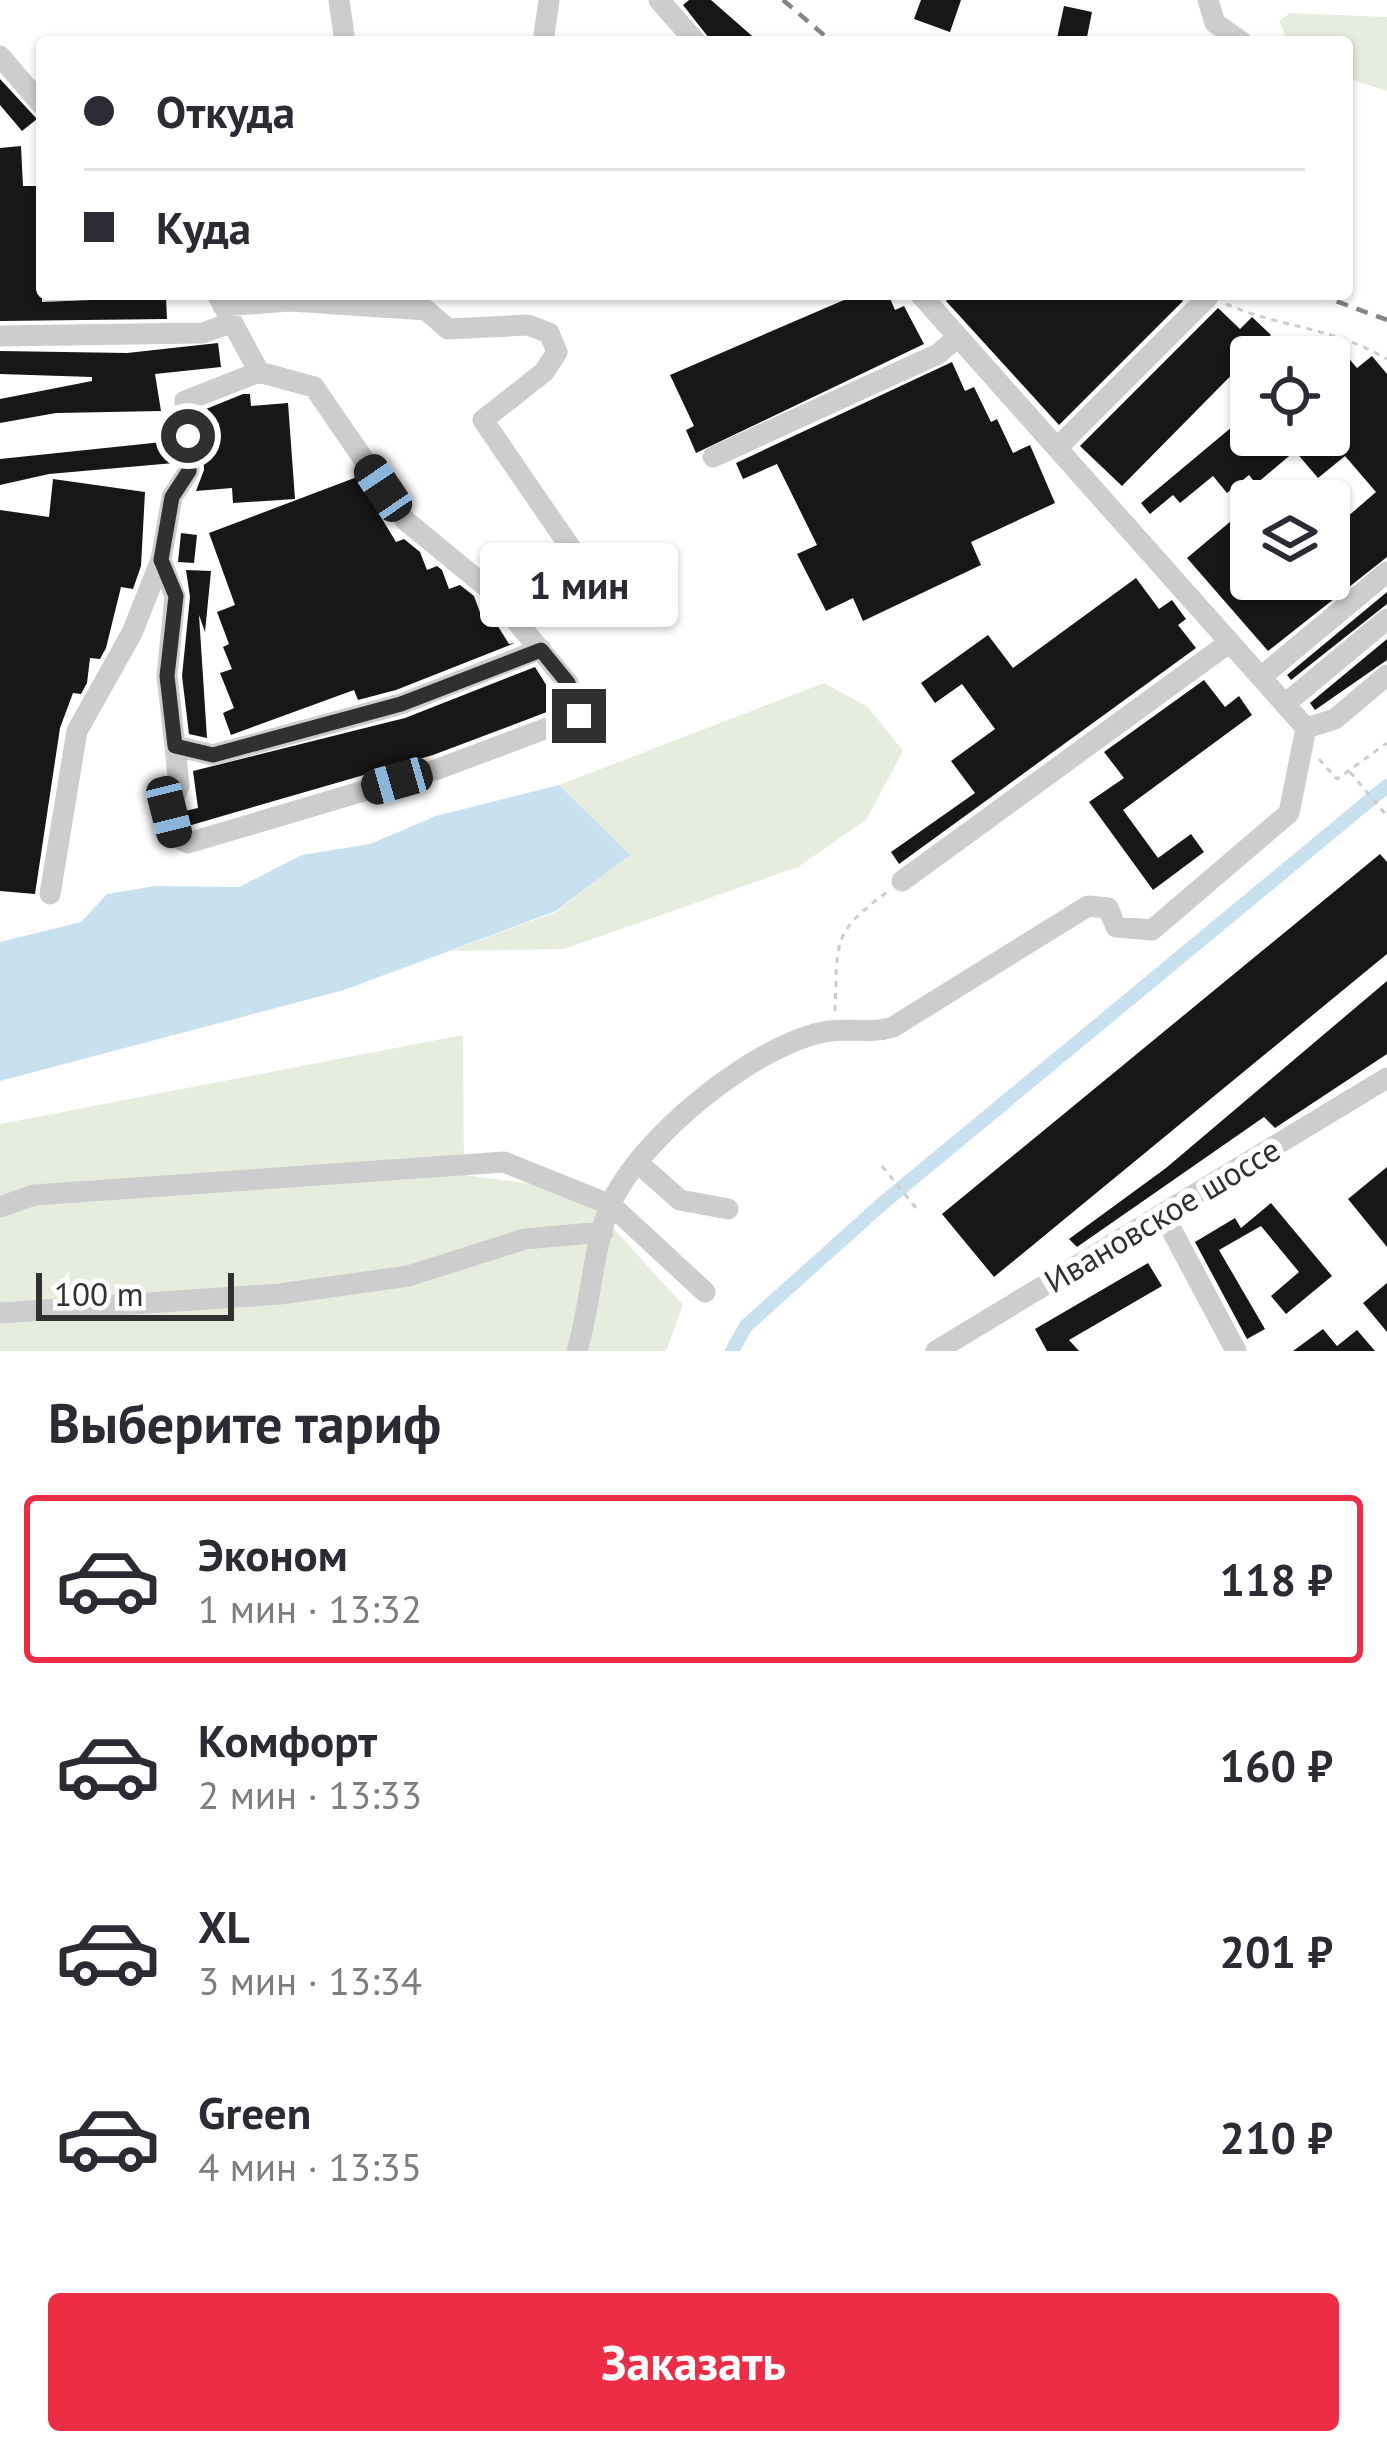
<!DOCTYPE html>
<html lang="ru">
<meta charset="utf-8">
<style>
:root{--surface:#fff;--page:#f7f7f7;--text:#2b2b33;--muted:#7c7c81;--line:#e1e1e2;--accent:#ec2d45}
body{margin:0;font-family:"PT Sans",sans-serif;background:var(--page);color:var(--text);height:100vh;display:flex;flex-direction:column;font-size:45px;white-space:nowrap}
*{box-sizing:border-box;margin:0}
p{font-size:39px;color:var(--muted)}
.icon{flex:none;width:66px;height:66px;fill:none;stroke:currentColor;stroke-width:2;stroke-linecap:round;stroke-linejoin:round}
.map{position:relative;height:1351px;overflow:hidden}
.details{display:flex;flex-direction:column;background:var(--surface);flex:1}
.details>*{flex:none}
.guide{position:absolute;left:36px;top:36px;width:1317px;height:264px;border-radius:12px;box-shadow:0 3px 9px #0004;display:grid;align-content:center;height:264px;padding:0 48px;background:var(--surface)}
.controls{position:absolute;left:1230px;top:336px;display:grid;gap:24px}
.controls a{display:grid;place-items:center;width:120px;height:120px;border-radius:12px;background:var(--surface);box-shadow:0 3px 9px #0004;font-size:60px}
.scale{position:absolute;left:36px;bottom:30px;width:198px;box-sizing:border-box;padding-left:12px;border:6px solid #303030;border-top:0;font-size:33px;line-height:42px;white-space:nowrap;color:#303030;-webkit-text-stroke:9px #fff;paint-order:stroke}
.end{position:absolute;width:54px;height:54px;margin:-27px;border:15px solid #303030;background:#fff;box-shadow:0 0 0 6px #fff}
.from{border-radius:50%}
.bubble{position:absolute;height:84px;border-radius:12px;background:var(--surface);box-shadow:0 3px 9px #0004;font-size:39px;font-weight:700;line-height:84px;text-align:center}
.car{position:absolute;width:36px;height:72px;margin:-36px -18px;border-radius:15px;box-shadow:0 0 9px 3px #0007;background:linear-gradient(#222 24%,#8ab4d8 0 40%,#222 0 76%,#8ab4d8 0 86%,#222 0)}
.guide b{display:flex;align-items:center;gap:42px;height:114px;font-size:45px}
.guide b+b{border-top:3px solid var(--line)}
.guide i{width:30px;height:30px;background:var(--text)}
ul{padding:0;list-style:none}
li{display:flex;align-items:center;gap:36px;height:168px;margin:0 24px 18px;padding:0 24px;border:6px solid transparent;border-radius:12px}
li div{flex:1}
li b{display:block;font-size:45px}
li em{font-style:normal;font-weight:700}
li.current{border-color:var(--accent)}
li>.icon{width:108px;height:108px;stroke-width:1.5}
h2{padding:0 48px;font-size:54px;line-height:144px}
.primary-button{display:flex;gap:24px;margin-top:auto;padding:24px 48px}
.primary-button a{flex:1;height:138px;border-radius:12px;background:var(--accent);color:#fff;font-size:48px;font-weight:700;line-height:138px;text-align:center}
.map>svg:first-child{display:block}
.green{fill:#e7edde}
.water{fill:#c9e1ee}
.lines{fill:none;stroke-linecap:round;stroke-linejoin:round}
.canal{stroke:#c9e1ee;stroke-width:14}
.building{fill:#171717}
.path{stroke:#cdcdcd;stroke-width:3;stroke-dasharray:6 6;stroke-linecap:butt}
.minor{stroke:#cdcdcd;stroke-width:21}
.rail{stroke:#858585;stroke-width:4.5;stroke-dasharray:12 9;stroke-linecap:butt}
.route{stroke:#303030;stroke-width:15}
.labels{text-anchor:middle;stroke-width:12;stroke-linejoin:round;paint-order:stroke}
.street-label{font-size:33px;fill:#303030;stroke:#fff}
</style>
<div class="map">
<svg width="1387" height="1351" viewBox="0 0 1387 1351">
<rect width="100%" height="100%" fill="#fff"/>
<path class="green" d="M1290 13 1387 17V91L1347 78V42H1288L1279 21Z
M824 683 868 707 903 751 866 820 798 867 564 949 450 951 556 912 629 855 559 785Z
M463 1035 464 1175 534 1184 596 1209 683 1305 666 1351H0V1124Z"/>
<path class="water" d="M559 785 630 855 556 911 344 990 0 1081V942L81 922 107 894 155 886 239 887 302 855 370 844 436 816Z"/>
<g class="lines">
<path class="canal" d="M732 1351 746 1326 883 1203 1387 786"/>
</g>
<path class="building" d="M689 0H711L759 42H712L683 5Z
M921 0H961L950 32 914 19Z
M1064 6 1092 12 1086 42 1057 38Z
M0 79 37 119 22 131 0 105Z
M21 146 23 186H40L42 302 166 297 167 319 0 321V148Z
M858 294H888L895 310 904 306 924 344 696 453 686 430 694 426 670 375Z
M953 294H1176L1183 301 1059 425 946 301Z
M1218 308 1240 329 1252 317 1271 335 1122 486 1080 446Z
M1334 341 1357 368 1372 356 1387 374V557L1268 651 1187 558 1237 516 1251 533V579H1329V498L1346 518 1376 492 1345 456 1318 478 1295 451 1256 484 1249 475 1227 493 1213 476 1180 503 1173 495 1150 514 1141 503 1251 411V435H1329V357H1315Z
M218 343 221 367 155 374 161 411 56 413 0 423V399L92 381V377L0 374V351L127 353Z
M952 362 965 391 974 387 991 422 997 419 1013 453 1030 445 1055 503 971 542 981 565 863 621 853 598 826 611 797 554 817 545 777 464 743 479 736 463Z
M243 394H250L251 406 288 403 295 499 233 503 232 488 196 491 204 470 201 411Z
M172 441 174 463 49 474 0 485V459Z
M357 477 396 542 404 539 420 552 427 570 437 566 442 570 449 589 460 585 474 596 481 615 489 612 509 644 515 643 396 690 358 700 354 690 231 735 223 713 234 708 220 673 232 669 223 647 229 644 217 612 235 605 209 533Z
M53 479 145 492 141 566 133 589 121 587 106 648 100 659 90 658 87 683 81 694 73 693 60 728 35 894 0 891V510L49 517Z
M181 533 197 535 194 563 178 562Z
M186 570 211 571 205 632 199 615 207 738 189 734 182 676 190 597Z
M1136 578 1159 609 1172 600 1186 619 1178 625 1196 648 899 864 891 852 975 793 951 761 995 729 962 684 935 703 921 683 988 635 1013 668Z
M1387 592V604L1291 680 1287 675Z
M1387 639V660L1315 710 1310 703Z
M535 667 560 707 433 755 188 826 185 811 198 808 193 771 405 718Z
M1204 680 1225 707 1239 696 1252 715 1123 810 1158 858 1191 834 1204 852 1153 890 1089 802 1124 778 1104 752Z
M1380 854 1387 862V954L994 1277 942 1214Z
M1387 981V1054L1275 1128 1264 1117 1077 1247 1069 1239 1166 1168Z
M1387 1167V1247L1348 1199Z
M1271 1203 1332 1276 1286 1314 1271 1296 1299 1272 1261 1226 1219 1250 1265 1329 1247 1339 1195 1242 1235 1218 1241 1228Z
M1148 1263 1162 1286 1069 1340 1079 1351H1047L1035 1329Z
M1387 1283V1332L1363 1303Z
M1323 1329 1337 1346 1357 1330 1375 1351H1293Z"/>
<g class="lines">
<path class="path" d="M1226 304C1284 329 1327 325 1387 359
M1319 759 1337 779 1387 743
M1350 772 1387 816
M835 1011C838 941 830 933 890 890
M882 1166 916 1208"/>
<path class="minor" d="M339 0 345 42
M659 0 696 42
M1208 0 1215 23 1242 42
M543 42 549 0
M0 56 42 105
M920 294 1306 728
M223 306 291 301 426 310 448 329 528 325 549 333 557 352 544 372 483 420 605 598
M0 336 203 333 232 322
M1057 448 1208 297
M713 457 938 354 958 337
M161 560 175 596 167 676 175 746 213 755 401 704 541 649
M1261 677 1387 572
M1285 704 1387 619
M1306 728 1335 719 1387 675
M175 746 179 786 169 812 175 837 188 843 438 769 579 716 568 683 490 590 406 521 314 387 259 372
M902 881 1230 642
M50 894 77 731 132 633 161 560 172 497 189 471 185 401 259 372 217 294
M638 1163 680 1200 728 1209
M0 1207 34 1195 504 1162 611 1205 705 1292
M1163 1214 1236 1351
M0 1313 280 1294 408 1276 525 1239 603 1232
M577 1351C591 1304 592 1251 610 1206 638 1139 757 1042 829 1031 851 1028 871 1034 893 1027L1088 906 1108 908 1116 927 1152 930 1289 813 1306 728
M936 1351 1387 1078"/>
<path class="rail" d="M783 0 832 42
M1317 294 1387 320"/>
</g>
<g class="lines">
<path class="route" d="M188 436 189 471 172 497 161 560 176 596 167 676 175 746 213 755 401 704 541 650 568 683 579 716"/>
</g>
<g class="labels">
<g class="street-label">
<text transform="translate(1162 1215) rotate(-31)" y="12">Ивановское шоссе</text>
</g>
</g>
</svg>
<div class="controls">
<a><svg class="icon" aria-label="locate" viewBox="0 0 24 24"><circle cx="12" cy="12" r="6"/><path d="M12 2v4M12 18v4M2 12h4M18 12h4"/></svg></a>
<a><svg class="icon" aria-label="layers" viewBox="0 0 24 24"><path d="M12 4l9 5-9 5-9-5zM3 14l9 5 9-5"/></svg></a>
</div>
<div class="scale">100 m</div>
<i class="end from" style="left:188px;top:436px"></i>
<i class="end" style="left:579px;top:716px"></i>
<div class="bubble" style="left:480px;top:543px;width:198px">1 мин</div>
<i class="car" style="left:383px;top:488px;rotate:326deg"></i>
<i class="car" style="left:397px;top:781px;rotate:254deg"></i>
<i class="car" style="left:169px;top:812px;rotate:166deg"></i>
<div class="guide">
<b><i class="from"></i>Откуда</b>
<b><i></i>Куда</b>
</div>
</div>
<section class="details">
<h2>Выберите тариф</h2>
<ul>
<li class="current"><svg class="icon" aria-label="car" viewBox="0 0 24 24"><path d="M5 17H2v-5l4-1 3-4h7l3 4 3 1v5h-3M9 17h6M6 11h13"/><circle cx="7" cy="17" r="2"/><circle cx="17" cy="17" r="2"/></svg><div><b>Эконом</b><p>1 мин · 13:32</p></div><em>118 ₽</em></li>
<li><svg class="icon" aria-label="car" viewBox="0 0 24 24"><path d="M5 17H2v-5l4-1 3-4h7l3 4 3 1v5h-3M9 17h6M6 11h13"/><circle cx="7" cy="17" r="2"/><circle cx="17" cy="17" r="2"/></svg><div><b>Комфорт</b><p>2 мин · 13:33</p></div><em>160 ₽</em></li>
<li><svg class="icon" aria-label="car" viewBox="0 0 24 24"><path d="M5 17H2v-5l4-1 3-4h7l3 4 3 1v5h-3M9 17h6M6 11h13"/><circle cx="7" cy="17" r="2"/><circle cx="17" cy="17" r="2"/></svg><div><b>XL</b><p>3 мин · 13:34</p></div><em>201 ₽</em></li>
<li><svg class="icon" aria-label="car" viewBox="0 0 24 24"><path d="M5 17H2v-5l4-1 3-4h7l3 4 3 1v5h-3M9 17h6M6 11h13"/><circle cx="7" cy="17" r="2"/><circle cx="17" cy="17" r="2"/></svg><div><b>Green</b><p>4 мин · 13:35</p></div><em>210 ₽</em></li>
</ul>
<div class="primary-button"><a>Заказать</a></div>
</section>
